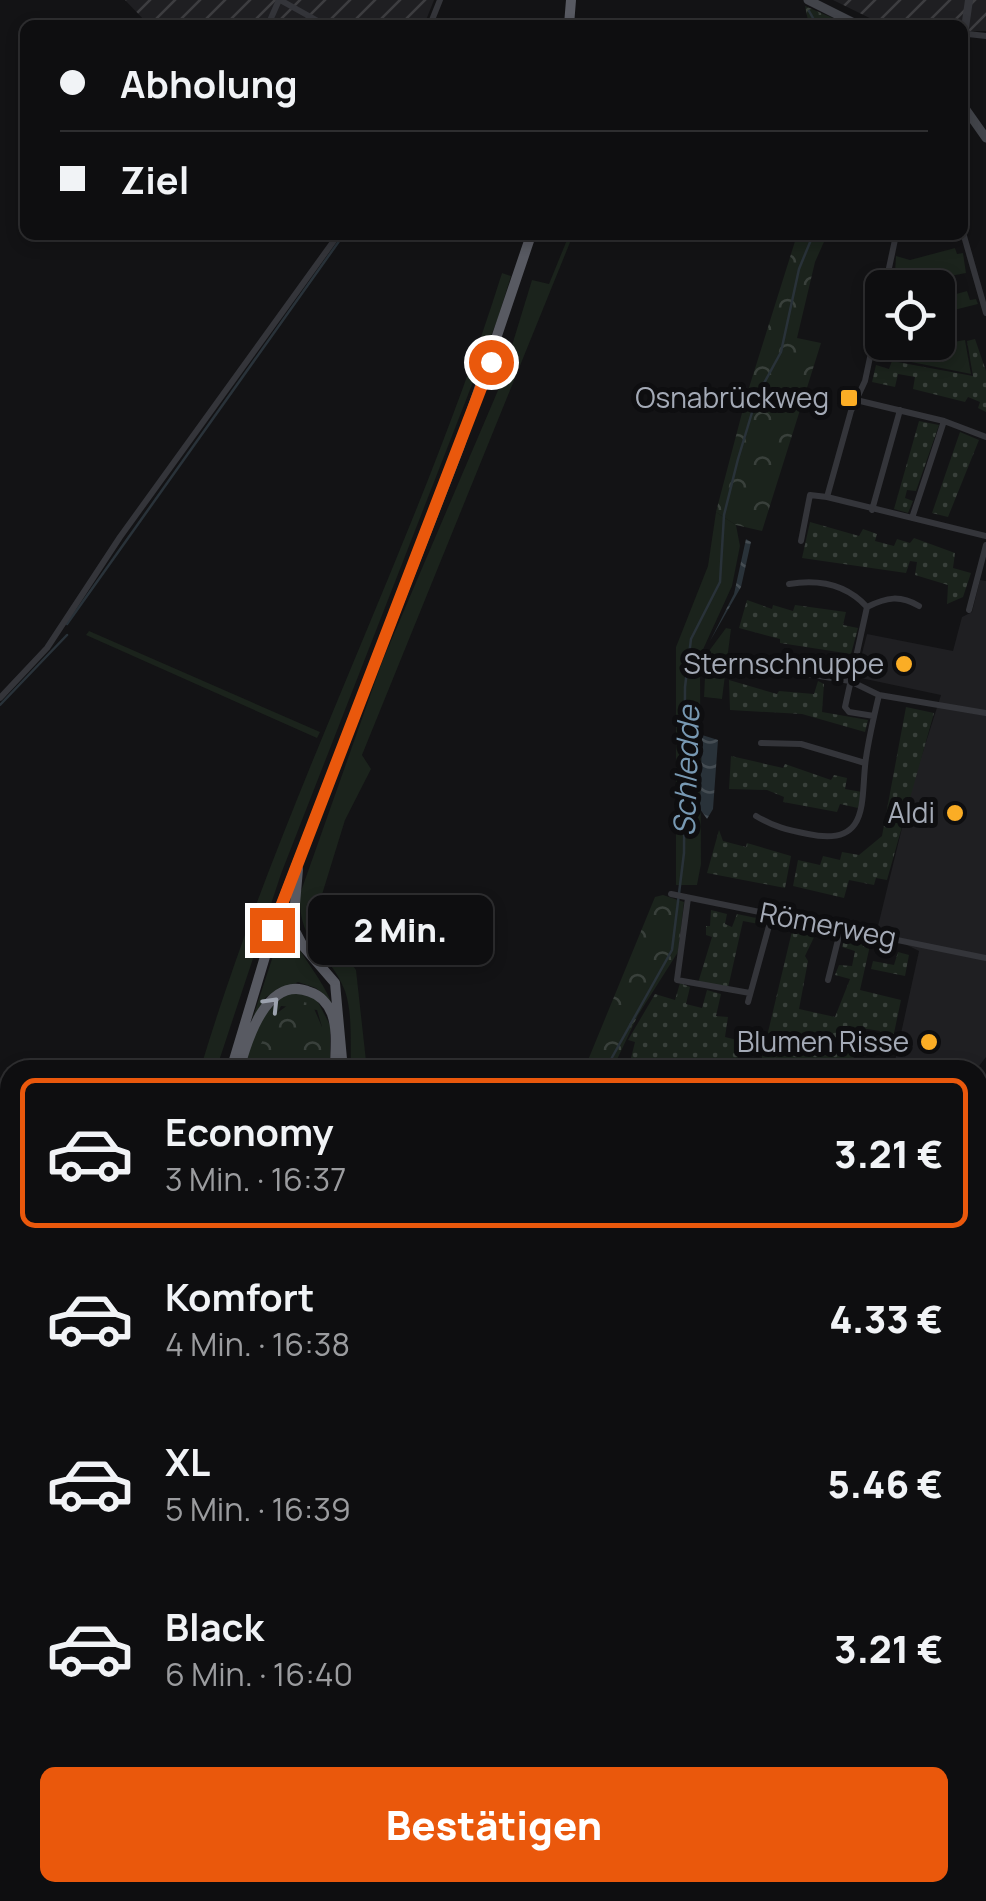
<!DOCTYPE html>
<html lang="de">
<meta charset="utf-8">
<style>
:root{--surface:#0e0e10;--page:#1c1c1e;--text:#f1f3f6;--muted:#9b9c9f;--line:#2e2e30;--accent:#ea580c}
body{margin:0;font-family:Manrope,sans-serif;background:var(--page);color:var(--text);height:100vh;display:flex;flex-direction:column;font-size:38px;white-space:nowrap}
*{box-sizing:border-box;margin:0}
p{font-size:32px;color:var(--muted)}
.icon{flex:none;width:55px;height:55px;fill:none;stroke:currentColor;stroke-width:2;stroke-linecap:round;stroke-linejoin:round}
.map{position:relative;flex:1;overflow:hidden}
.sheet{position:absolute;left:0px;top:1060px;width:988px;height:842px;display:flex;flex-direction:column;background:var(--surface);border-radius:30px 30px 0 0;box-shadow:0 5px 15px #0003,0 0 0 2px var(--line)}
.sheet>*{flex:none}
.hud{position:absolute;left:20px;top:20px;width:948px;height:220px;border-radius:15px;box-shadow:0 5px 15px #0003,0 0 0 2px var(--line);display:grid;align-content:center;height:220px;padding:0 40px;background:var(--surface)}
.tools{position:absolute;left:865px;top:270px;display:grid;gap:20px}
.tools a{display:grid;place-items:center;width:90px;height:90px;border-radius:15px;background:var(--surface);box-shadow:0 5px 15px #0003,0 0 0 2px var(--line);font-size:50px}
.end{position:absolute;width:45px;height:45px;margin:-22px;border:12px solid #ea580c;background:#fff;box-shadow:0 0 0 5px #fff}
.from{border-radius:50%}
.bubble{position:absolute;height:70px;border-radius:15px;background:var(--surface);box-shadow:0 5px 15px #0003,0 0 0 2px var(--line);font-size:32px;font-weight:800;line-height:70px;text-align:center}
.hud b{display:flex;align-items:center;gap:35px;height:95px;font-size:38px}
.hud b+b{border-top:2px solid var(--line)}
.hud i{width:25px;height:25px;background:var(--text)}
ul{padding:18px 0 0;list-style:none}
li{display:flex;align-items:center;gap:30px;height:150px;margin:0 20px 15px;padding:0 20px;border:5px solid transparent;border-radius:15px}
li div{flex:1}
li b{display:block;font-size:38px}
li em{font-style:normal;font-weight:800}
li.selected{border-color:var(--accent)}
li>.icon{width:90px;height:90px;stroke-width:1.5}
.action{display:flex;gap:20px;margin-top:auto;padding:20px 40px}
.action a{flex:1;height:115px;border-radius:15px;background:var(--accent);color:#fff;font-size:40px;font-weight:800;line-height:115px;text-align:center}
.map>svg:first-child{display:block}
.built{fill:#1f1f22}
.industrial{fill:url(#industrial-furrows)}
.green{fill:#1b231c}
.forest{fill:url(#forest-crowns)}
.garden{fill:url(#garden-dots)}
.water{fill:url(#water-waves)}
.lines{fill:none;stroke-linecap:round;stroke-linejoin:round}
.stream{stroke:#293239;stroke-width:2.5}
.minor{stroke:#34353a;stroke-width:6}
.tertiary{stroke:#34353a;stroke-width:8}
.secondary{stroke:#42444a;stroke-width:9}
.primary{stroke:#505259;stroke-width:10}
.trunk{stroke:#585a62;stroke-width:10}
.rail-casing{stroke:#47494f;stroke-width:6}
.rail{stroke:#0e0e10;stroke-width:2.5;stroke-dasharray:8;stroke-linecap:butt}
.oneway{stroke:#9ca2ae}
.route{stroke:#ea580c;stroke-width:12}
.poi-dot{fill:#fbad25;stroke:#0e0e10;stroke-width:4}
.labels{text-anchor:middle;stroke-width:10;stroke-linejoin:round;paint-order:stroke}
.poi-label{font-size:28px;fill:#a4aab6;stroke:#0e0e10;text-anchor:end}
.street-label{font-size:28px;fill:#a4aab6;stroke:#0e0e10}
.water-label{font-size:30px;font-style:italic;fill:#7899b3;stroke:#0e0e10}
</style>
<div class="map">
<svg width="986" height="1901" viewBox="0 0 986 1901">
<defs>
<pattern id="industrial-furrows" width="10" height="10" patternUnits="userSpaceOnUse" patternTransform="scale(2.5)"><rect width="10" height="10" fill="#1f1f22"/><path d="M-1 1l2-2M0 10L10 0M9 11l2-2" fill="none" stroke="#3d3d40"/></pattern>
<pattern id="forest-crowns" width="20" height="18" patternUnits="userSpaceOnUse" patternTransform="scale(2.5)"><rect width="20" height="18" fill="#1b231c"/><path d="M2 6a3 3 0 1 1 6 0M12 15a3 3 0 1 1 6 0" fill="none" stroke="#39403b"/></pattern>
<pattern id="garden-dots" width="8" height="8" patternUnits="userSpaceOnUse" patternTransform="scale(2.5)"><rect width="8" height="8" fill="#1b231c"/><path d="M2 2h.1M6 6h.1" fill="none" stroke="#39403b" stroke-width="1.8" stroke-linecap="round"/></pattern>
<pattern id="water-waves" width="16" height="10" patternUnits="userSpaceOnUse" patternTransform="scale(2.5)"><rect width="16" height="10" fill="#293239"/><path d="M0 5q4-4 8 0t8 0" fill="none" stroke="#454d53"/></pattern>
</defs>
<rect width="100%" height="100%" fill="#131315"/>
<path class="built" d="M980 580 986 581V1057L976 1070H893L919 951 877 930 913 783 941 695 856 677 867 634 953 651 962 617 972 612Z
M0 1612 10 1614V1687L0 1686Z"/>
<path class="industrial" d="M125 0H434L424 25H149Z
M833 0H986V31H963L962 25H884Z
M416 1893 593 1892V1893L590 1901H470Z"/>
<path class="green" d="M569 235H573L362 755 371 769 345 820 316 914 356 970 367 1070H351C350 1046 353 1014 345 991 329 949 298 947 300 894L382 662 499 388 532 280 549 284Z
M955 248 957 254 963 253 966 273 894 287 896 256 910 260Z
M502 273 511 276 498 318 281 874 216 1070H200C282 797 417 544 502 273Z
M967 291 970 300 976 299 978 304 938 314V299Z
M965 340 971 374 876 355Z
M716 512 736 525 740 546 732 586 700 656 701 864 697 885H676V647L708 566Z
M726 628 731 629 722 699 704 697 706 655Z
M89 631 320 732 317 738 86 635Z
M286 916C294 952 319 971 332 1004L316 988 298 982 266 997 252 1020Z
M295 992 316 998 330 1025V1070H322V1027L317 1010 281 1006 250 1070H242C250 1041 263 1001 295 992Z"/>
<path class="forest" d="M805 6 849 25H809Z
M797 235H827L815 262 797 338 821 343 762 531 736 525 716 512 747 394Z
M663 895 684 902 678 952 638 1015 612 1070H584L655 897Z
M295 1000 312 1004 322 1027V1070H250L273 1016Z
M0 1557 10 1558V1614L0 1612Z
M978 1643 986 1644V1781L978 1777Z
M10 1818V1892L48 1893 46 1901H0V1845Z"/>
<path class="garden" d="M975 339 986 371V412L978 408 980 402 968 397 965 402 913 389 915 377 898 374 895 387 872 382 876 365 889 369 892 361 973 376 967 341Z
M919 421 939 425 916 491 907 490 905 498 913 501 908 513 894 509Z
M960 432 979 440 948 517 932 513Z
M810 522 859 536 863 529 877 534 875 541 894 546 897 539 910 543 914 538 955 553 953 568 971 573 963 597 947 604 948 585 915 575 917 562 910 561 906 573 802 558Z
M747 600 772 609 773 605 793 611 795 605 846 612 843 625 858 628 851 654 780 643V639L739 628Z
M729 680 777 694 779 691 814 694 818 681 824 684 822 712 868 720 865 732 802 714 730 710Z
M906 707 934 713 887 880 876 878 874 885 849 880 844 898 793 886 798 860 820 865 823 856 840 860 842 852 859 855 882 836Z
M731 756 783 768 785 764 831 780 834 775 847 778 845 789 862 792 858 808 840 804 837 812 783 802 784 797 767 790 729 789Z
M719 830 723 841 746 847 747 843 791 856 785 888 707 873Z
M711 910 727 914 725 924 732 927 737 914 761 919 759 924 743 921 728 988 698 983 712 937 706 935V926H710Z
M793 927 817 931 805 956 808 961 799 1009 835 1017 850 979 835 975 839 965 852 966 855 951 842 947 845 935 871 941 860 990 901 1000 890 1052 876 1049 880 1031 861 1028 852 1064 844 1062 842 1070H759Z
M898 952 909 955 905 976 871 969 873 961 894 965Z
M680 983 690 987 686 1004 702 1008 707 990 721 994 716 1016 728 1017 725 1037 741 1041 737 1061 720 1062 717 1070H615L618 1061 630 1062 635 1042 628 1040 655 994 675 1000Z
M986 1824V1901H972L973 1893 978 1892V1826Z
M943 1893V1901H784L742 1893Z"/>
<path class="water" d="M746 539 751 542 741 587 710 641 734 594Z
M702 735 718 740 713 809 707 819 700 809Z"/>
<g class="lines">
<path class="stream" d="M809 11 817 25
M67 624 342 237
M0 705 67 635
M605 1070 672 950 684 853 685 687 691 639 720 582 724 515 738 459 757 396 781 352 799 269 813 235
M0 1871 10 1863"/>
<path class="minor" d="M280 0 325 25
M268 25 279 0
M430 25 440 0
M968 34 986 36
M962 229 986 313
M856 400 944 421 986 437
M827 497 986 536
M872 510 900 410
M912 518 944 421
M801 541 810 495 827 497 851 411 865 381 896 235
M789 584C819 579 846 584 867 607
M969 610 986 545
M758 661 771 668 850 681 879 695 986 713
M0 698 47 648 120 537 338 235
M874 716 849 712 845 707 867 607C887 597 900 595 919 606
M761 743 801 744 865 763
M756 816C774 827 788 830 808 834 872 848 860 798 866 758 869 737 874 716 879 695
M671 894 986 958
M688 898 677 980 750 993
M828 980 841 928
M748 1002 772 915
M0 1347 10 1348
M978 1588 986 1586
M978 1593 986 1597
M353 1901 355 1892"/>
<path class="tertiary" d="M962 49 969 0
M0 1704 10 1705
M978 1797 986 1800
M978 1807 986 1806"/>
<path class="secondary" d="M808 0 858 25
M962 104 986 138
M0 1127H10
M978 1485 986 1136
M958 1901V1892"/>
<path class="primary" d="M978 1101 986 1094
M978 1117H986"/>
<path class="trunk" d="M569 25 571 0
M298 869 293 927 303 946 335 983 343 1070
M231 1070 279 910 459 448 531 235
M239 1070C247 1040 267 974 310 992 320 995 328 1004 332 1014 338 1031 335 1052 335 1070
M55 1901 57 1892"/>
<g class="rail-casing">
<path id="rail" d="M0 1551 10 1552
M978 1626 986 1627"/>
</g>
<use href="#rail" class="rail"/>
</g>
<defs><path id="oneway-chevron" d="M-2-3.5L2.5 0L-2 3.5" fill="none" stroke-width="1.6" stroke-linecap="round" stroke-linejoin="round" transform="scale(2.5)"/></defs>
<use class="oneway" href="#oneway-chevron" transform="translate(272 1004) rotate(-46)"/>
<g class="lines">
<path class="route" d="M272 930 491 362"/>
</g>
<g class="poi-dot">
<rect x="839" y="388" width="20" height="20" rx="5"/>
<circle cx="904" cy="664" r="10"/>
<circle cx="955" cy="813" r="10"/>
<circle cx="929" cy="1042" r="10"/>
</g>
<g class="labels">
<g class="poi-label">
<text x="829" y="408">Osnabrückweg</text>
<text x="884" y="674">Sternschnuppe</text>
<text x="935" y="823">Aldi</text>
<text x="909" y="1052">Blumen Risse</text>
</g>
<g class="street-label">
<text transform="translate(828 925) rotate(11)" y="10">Römerweg</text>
</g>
<g class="water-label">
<text transform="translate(687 771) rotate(-88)" y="10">Schledde</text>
</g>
</g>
</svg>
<div class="tools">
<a><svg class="icon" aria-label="locate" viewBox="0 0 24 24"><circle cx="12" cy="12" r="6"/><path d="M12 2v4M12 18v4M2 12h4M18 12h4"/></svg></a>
</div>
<i class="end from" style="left:491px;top:362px"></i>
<i class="end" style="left:272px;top:930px"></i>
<div class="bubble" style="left:308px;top:895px;width:185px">2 Min.</div>
<div class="hud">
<b><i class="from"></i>Abholung</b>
<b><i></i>Ziel</b>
</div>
<section class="sheet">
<ul>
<li class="selected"><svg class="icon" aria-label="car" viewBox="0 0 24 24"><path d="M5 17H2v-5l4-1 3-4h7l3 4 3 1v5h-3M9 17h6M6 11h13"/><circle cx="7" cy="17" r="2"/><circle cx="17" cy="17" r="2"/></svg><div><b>Economy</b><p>3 Min. · 16:37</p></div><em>3.21 €</em></li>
<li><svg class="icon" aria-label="car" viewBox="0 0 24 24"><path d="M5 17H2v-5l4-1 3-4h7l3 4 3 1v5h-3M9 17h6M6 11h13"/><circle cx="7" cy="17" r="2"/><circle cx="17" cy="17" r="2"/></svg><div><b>Komfort</b><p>4 Min. · 16:38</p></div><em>4.33 €</em></li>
<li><svg class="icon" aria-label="car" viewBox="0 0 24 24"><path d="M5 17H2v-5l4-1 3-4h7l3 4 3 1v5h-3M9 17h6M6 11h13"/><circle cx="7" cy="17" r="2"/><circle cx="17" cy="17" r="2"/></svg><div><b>XL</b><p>5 Min. · 16:39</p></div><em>5.46 €</em></li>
<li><svg class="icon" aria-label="car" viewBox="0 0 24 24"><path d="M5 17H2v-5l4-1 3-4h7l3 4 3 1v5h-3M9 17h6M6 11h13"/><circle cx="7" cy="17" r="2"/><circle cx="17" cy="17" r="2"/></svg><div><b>Black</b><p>6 Min. · 16:40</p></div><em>3.21 €</em></li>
</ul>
<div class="action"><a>Bestätigen</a></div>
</section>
</div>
